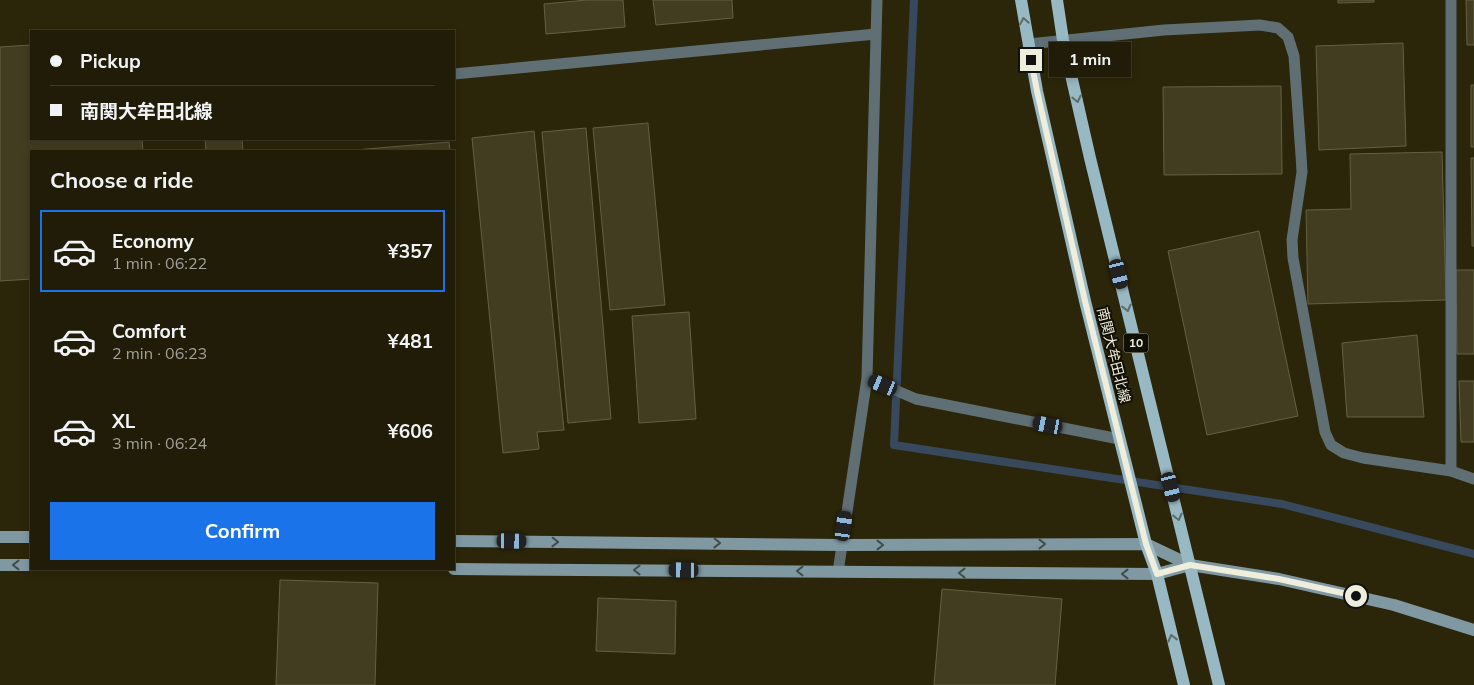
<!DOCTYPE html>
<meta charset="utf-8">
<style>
:root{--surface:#201c07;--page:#2d2915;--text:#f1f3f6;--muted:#a2a19b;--line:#3d3a28;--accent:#1a73e8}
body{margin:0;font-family:Mulish,"Noto Sans JP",sans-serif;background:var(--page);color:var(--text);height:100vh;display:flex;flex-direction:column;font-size:19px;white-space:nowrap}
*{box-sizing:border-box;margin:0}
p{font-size:16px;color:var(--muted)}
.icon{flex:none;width:28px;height:28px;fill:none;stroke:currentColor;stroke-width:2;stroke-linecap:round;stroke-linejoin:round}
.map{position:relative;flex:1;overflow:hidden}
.details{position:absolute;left:30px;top:150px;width:425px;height:420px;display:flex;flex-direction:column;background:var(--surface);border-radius:0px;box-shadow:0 2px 8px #0003,0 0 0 1px var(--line)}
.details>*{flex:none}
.hud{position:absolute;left:30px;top:30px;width:425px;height:110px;border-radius:0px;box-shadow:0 2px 8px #0003,0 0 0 1px var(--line);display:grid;align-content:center;height:110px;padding:0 20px;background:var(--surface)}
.end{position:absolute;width:22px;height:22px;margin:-11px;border:6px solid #efeddc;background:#111;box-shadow:0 0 0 2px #111}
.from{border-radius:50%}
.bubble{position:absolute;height:35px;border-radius:0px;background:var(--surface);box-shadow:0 2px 8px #0003,0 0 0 1px var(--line);font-size:16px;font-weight:700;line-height:35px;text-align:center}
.car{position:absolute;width:15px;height:30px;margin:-15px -8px;border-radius:6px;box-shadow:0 0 4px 1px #0007;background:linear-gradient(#222 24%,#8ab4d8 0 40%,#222 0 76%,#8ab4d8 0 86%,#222 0)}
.hud b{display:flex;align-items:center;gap:18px;height:48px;font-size:19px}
.hud b+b{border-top:1px solid var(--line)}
.hud i{width:12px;height:12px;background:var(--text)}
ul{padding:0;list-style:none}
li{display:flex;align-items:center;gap:15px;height:82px;margin:0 10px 8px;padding:0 10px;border:2px solid transparent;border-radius:0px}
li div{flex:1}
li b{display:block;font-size:19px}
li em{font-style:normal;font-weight:700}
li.on{border-color:var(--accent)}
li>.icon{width:45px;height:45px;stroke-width:1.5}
h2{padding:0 20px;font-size:22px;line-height:60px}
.primary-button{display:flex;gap:10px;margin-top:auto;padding:10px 20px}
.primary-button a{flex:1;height:58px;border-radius:0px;background:var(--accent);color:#fff;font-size:20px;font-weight:700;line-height:58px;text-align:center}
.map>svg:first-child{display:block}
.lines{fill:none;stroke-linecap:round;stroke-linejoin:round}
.stream{stroke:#38495d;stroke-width:8}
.building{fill:#423d20;stroke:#656042}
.lane{stroke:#5f6f74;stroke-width:11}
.secondary{stroke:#7f98a1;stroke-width:12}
.primary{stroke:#98b8c3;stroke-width:12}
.oneway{stroke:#5b6c6d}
.oneway2{stroke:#424d4b}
.route{stroke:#efeddc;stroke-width:6}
.labels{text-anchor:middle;stroke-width:4;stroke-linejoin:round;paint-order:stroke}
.shield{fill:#110f04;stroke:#acaa9b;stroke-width:1}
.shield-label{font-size:12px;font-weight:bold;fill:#efeddc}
.street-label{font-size:14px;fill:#efeddc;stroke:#110f04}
</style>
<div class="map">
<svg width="1474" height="685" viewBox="0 0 1474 685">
<rect width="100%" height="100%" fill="#2b2609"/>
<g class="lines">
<path class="stream" d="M914 0 894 445 1282 504 1474 554"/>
</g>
<path class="building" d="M587 0H623L625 27 546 34 544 4Z
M653 0H732L733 18 656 25Z
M1338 0H1374V2L1338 3Z
M1466 0H1474V45H1467Z
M1403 43 1406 146 1319 150 1316 46Z
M31 45V139H142L143 151H31V279L0 281V47Z
M1471 85H1474V147H1471Z
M1281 86 1282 174 1164 175 1163 87Z
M648 123 665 305 610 310 593 128Z
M586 128 611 419 568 423 542 132Z
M534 131 564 430 537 432 539 449 503 453 472 138Z
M205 139H242L243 151H206Z
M449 142 450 151H343Z
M1442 152 1446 300 1308 304 1306 210 1351 209 1350 154Z
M1471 158H1474V246H1472Z
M1259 231 1298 416 1207 435 1168 251Z
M1456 270H1474V354H1457Z
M689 312 696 419 639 423 632 316Z
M1417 335 1424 417H1347L1342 343Z
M1459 381H1474V442H1461Z
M280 580 378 583 375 685H276Z
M942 589 1062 599 1055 685H934Z
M598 598 676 601 675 654 596 651Z"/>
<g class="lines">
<path class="lane" d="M1451 0V471
M1029 44 1164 30 1260 25 1278 28 1288 37 1294 56 1301 155 1302 172 1292 240 1293 258 1325 432 1331 445 1344 453 1363 458 1451 471 1474 479
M454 74 876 34
M867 378 916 399 1119 439
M838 572 867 378 877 0"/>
<path class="secondary" d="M0 537H31
M454 541 842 545 1146 544 1190 565 1279 579 1394 605 1474 630
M0 565H31
M454 569 1157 574 1190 565"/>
<path class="primary" d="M1021 0 1037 91 1085 301 1146 544 1157 574 1184 685
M1057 0 1063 40 1090 158 1219 685"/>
</g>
<defs><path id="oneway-chevron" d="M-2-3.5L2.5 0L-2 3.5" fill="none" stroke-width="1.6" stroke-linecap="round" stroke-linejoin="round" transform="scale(1.25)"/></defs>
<g class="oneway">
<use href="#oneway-chevron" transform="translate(1024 21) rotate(-100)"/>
<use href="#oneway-chevron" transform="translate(1077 99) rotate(77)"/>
<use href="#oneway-chevron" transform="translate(1127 308) rotate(76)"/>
<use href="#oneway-chevron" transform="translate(1178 517) rotate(76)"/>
<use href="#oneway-chevron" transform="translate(1172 638) rotate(-104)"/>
</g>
<g class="oneway2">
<use href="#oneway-chevron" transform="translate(555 542) rotate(1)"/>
<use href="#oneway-chevron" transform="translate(717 543) rotate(1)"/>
<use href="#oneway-chevron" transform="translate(1042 544)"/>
<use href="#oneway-chevron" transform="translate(880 545)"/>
<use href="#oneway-chevron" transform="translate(16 565) rotate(-180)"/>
<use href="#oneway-chevron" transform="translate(637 570) rotate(-180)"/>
<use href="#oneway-chevron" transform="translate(800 571) rotate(-180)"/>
<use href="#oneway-chevron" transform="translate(962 573) rotate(-180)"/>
<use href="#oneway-chevron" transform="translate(1125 574) rotate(-180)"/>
</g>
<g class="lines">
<path class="route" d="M1031 60 1037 91 1085 301 1146 544 1157 574 1190 565 1279 579 1356 596"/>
</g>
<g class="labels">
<rect class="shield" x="1123.5" y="333.5" width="25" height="19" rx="4"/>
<g class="shield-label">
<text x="1136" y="347">10</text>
</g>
<g class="street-label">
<text transform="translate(1114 355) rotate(76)" y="5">南関大牟田北線</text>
</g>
</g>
</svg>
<i class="end from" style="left:1356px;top:596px"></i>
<i class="end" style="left:1031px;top:60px"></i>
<div class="bubble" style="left:1049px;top:42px;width:82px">1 min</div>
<i class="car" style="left:1119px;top:274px;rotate:166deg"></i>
<i class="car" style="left:883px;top:385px;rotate:292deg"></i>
<i class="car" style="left:1048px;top:425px;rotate:281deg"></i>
<i class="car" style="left:1171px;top:487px;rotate:166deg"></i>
<i class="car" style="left:844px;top:526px;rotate:8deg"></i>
<i class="car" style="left:512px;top:541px;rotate:91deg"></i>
<i class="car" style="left:684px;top:570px;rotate:271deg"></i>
<div class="hud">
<b><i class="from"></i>Pickup</b>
<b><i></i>南関大牟田北線</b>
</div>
<section class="details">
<h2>Choose a ride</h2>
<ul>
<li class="on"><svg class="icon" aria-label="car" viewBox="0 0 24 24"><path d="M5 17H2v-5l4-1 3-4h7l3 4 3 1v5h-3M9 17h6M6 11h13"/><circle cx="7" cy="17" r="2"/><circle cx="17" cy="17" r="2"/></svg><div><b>Economy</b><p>1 min · 06:22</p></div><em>¥357</em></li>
<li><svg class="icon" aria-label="car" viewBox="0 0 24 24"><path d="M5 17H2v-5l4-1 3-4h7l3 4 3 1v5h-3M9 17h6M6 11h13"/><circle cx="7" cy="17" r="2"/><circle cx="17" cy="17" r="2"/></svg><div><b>Comfort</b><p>2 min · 06:23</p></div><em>¥481</em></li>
<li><svg class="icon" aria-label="car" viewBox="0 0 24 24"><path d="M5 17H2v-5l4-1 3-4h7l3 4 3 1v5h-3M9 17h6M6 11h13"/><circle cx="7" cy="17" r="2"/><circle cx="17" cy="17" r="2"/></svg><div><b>XL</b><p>3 min · 06:24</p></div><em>¥606</em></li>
</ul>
<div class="primary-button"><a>Confirm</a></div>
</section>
</div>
